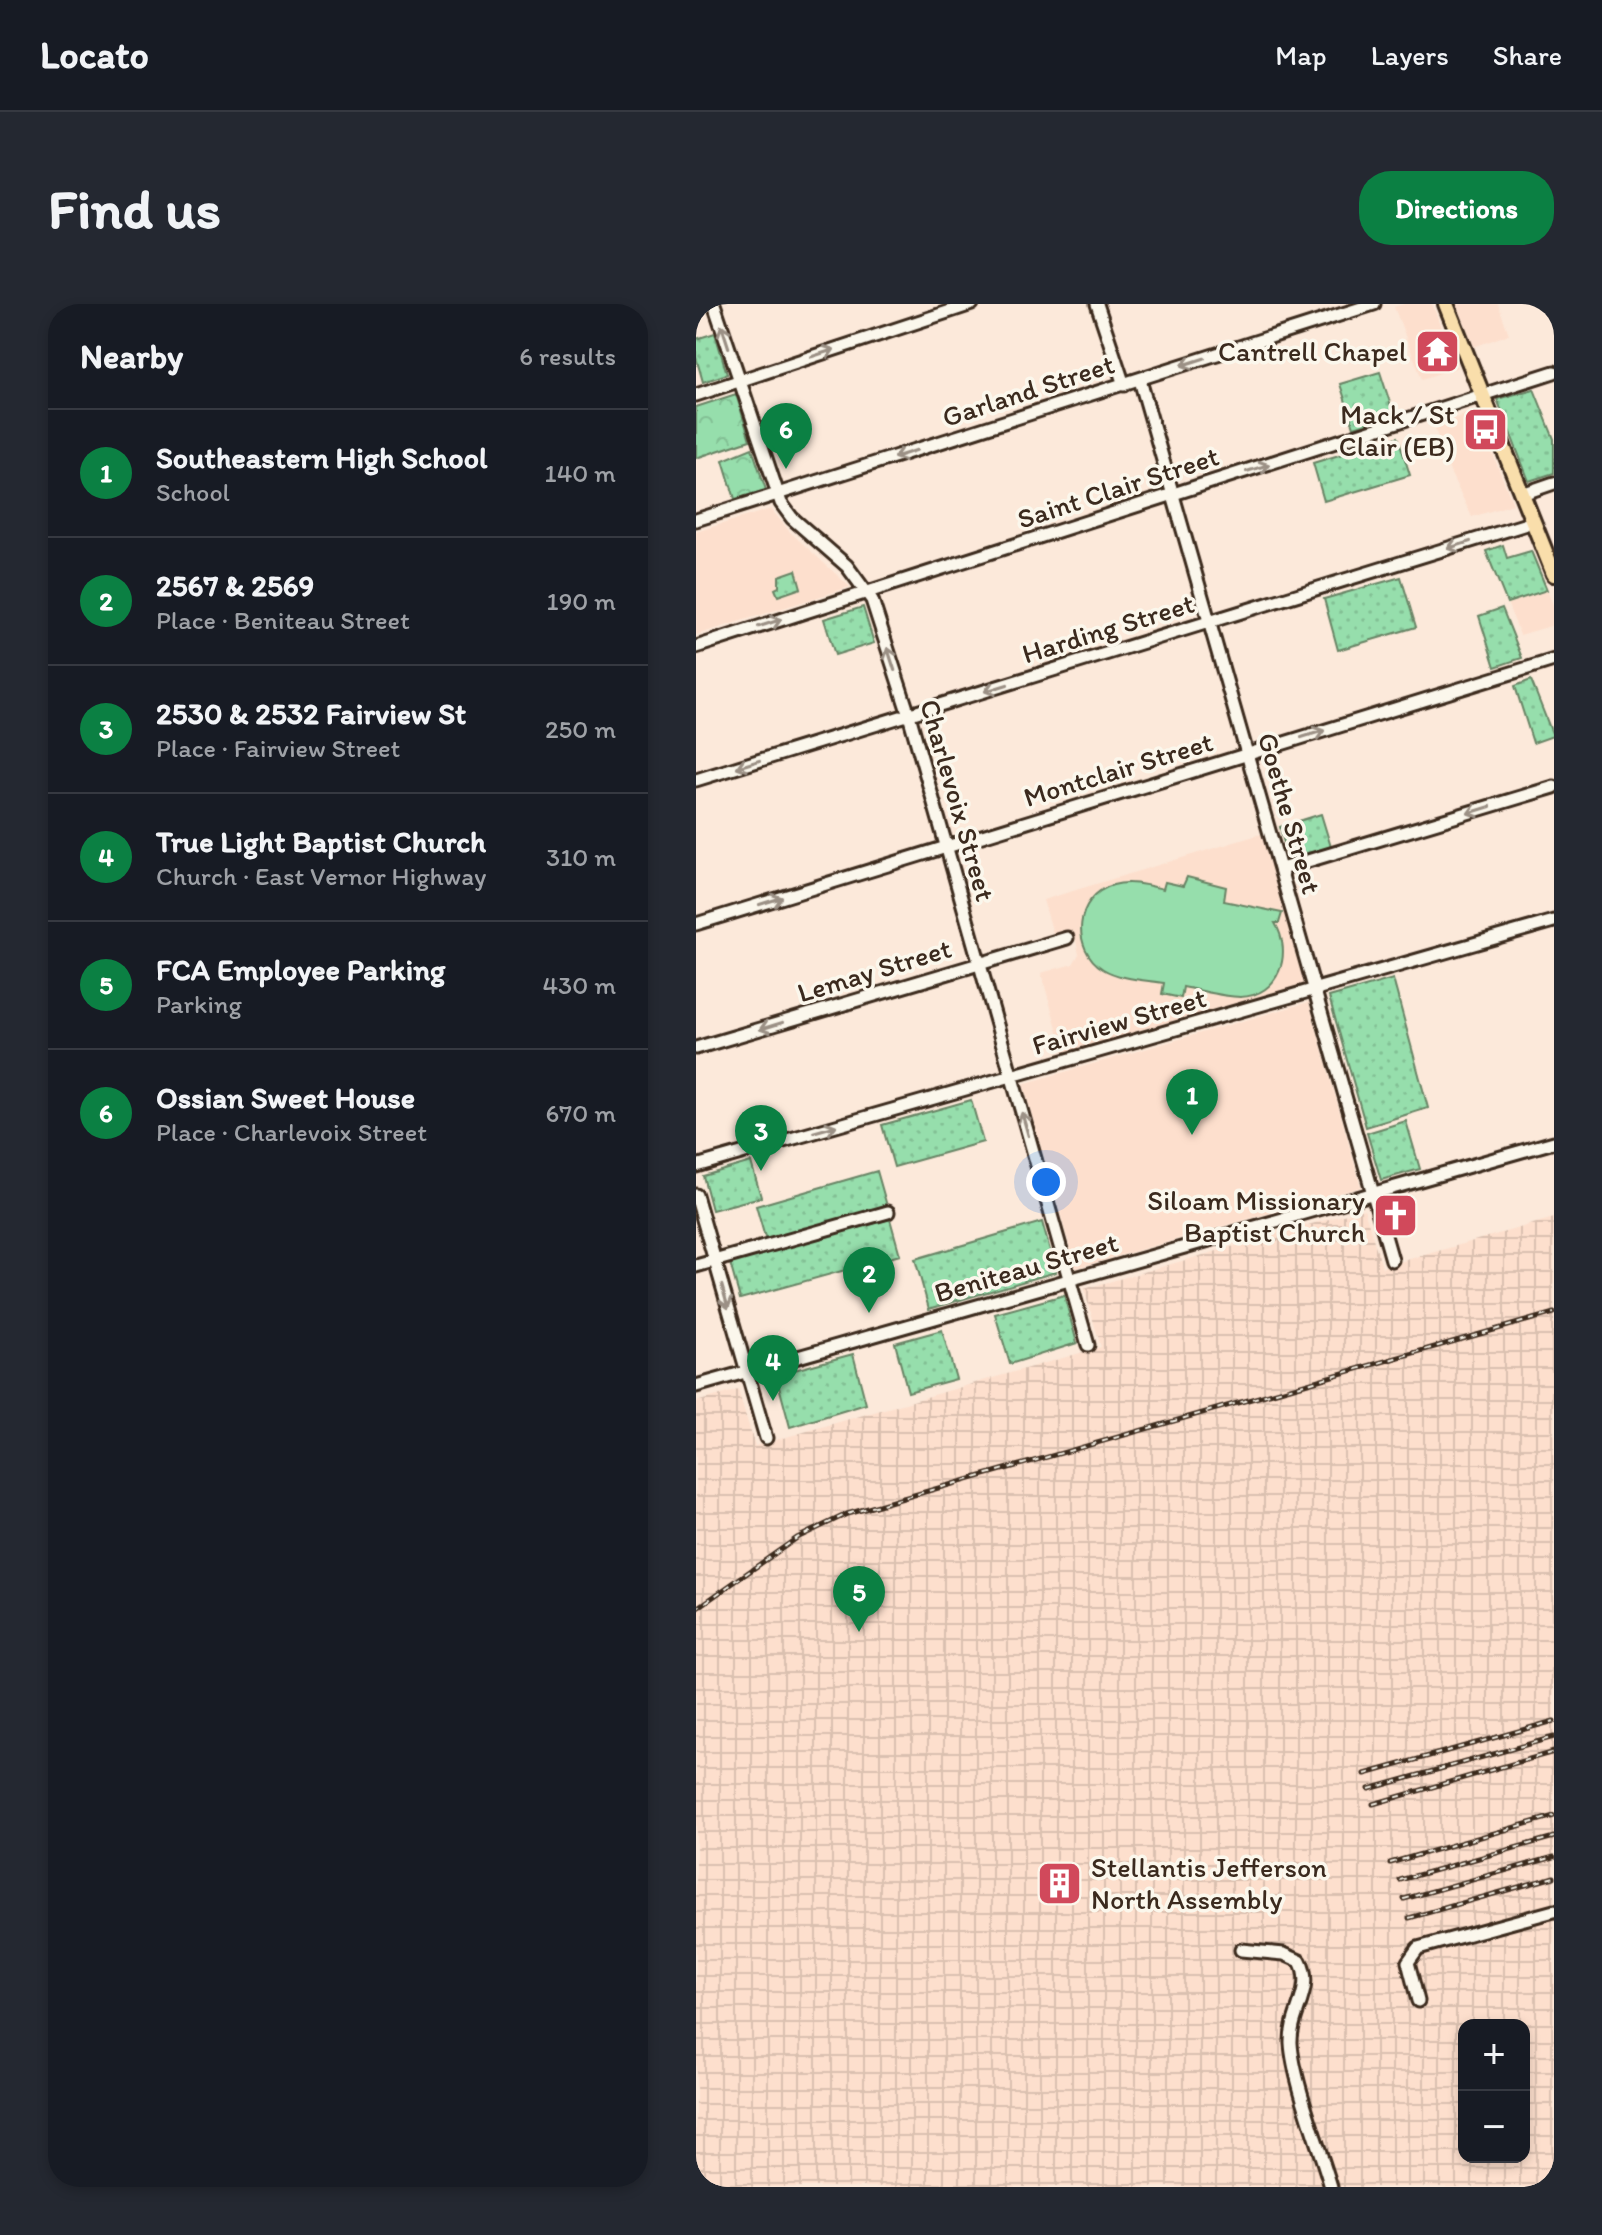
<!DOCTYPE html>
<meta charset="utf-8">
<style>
:root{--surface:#171b24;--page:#242831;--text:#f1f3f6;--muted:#9ea1a6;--line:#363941;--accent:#0b8043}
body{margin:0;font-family:Itim,sans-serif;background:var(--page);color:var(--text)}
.controls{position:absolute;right:24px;bottom:24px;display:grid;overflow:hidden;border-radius:16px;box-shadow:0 4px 12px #0003}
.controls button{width:72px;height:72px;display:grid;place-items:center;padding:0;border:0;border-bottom:2px solid var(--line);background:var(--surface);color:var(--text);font:40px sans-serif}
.you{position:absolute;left:350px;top:878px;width:28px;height:28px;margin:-20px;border:6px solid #fff;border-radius:50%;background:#1a73e8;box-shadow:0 0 0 12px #1a73e833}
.badge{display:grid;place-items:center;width:52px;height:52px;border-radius:50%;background:var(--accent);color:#fff;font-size:26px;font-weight:700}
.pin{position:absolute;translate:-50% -66px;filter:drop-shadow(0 2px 4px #0008)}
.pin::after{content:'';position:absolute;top:42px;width:28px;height:24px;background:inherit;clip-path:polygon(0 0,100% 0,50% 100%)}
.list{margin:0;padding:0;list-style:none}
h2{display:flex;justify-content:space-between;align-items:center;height:104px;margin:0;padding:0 32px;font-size:34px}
h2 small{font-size:26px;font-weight:400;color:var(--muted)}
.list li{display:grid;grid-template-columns:52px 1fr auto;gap:24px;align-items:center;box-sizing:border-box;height:128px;padding:0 32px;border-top:2px solid var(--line)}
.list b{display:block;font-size:30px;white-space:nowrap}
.list p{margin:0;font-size:26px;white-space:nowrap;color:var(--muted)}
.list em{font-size:26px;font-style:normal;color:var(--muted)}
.map{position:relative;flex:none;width:858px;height:1883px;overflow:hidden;border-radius:32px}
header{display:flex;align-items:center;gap:48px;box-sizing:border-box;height:112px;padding:0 40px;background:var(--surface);border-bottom:2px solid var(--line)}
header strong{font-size:38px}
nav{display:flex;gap:44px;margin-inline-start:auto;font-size:28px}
.intro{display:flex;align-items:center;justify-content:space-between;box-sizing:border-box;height:192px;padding:0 48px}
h1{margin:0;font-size:56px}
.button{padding:20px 36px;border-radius:32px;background:var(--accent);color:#fff;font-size:28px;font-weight:700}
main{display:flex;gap:48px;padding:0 48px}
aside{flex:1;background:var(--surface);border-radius:32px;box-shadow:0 4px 12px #0003}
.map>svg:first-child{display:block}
.built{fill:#fddfcd}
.industrial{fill:url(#industrial-grid);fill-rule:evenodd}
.green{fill:url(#green-dots);stroke:#688465;stroke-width:2}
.forest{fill:url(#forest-crowns);stroke:#688465;stroke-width:2}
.pitch{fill:#96deac;stroke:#688465;stroke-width:2}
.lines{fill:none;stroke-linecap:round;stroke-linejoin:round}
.minor-casing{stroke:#3b2a1e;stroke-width:17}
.major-casing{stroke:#3b2a1e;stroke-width:20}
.minor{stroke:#fbf7ec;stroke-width:11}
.major{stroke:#f9deab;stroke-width:14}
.rail-casing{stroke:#3b2a1e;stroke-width:5}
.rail{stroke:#fbf7ec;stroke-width:2;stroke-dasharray:6;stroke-linecap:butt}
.oneway{stroke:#9b9085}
.labels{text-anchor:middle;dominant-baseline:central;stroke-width:7;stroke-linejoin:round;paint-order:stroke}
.poi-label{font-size:28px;fill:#3b2a1e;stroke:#fbf7ec;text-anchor:end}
.street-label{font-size:28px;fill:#3b2a1e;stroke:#fbf7ec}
</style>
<header>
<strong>Locato</strong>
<nav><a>Map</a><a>Layers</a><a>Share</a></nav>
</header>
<div class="intro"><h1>Find us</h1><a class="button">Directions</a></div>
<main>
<aside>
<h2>Nearby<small>6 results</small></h2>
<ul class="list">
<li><span class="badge">1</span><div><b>Southeastern High School</b><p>School</p></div><em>140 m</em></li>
<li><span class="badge">2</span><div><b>2567 &amp; 2569</b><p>Place · Beniteau Street</p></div><em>190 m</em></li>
<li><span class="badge">3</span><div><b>2530 &amp; 2532 Fairview St</b><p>Place · Fairview Street</p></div><em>250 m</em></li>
<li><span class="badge">4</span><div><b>True Light Baptist Church</b><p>Church · East Vernor Highway</p></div><em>310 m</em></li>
<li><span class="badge">5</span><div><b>FCA Employee Parking</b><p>Parking</p></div><em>430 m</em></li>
<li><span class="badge">6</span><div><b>Ossian Sweet House</b><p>Place · Charlevoix Street</p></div><em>670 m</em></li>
</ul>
</aside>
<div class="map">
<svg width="858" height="1883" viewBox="0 0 858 1883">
<defs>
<pattern id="industrial-grid" width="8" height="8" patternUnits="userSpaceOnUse" patternTransform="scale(2)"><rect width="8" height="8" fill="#fddfcd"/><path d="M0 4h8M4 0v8" fill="none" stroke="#dac0b0"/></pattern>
<pattern id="green-dots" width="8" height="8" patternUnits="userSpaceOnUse" patternTransform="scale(2)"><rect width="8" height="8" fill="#96deac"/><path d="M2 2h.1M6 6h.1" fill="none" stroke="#82bf94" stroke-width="1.8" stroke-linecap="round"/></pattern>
<pattern id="forest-crowns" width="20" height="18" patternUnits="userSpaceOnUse" patternTransform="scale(2)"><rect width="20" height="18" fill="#96deac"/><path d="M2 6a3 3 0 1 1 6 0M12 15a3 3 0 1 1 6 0" fill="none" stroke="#82bf94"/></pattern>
</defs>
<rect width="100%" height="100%" fill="#fce9da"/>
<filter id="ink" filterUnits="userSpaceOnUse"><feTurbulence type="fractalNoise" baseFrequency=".0125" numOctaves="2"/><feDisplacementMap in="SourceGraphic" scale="16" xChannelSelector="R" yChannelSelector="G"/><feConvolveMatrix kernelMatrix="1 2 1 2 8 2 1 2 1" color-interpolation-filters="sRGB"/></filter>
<g filter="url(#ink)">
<!-- built -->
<g class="built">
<path d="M708 0H736L762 63 726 75 698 3Z"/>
<path d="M761 0H802L813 30 778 43Z"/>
<path d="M779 107 817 200 776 213 754 168 738 122Z"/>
<path d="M75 205 94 228 154 283 0 331V228Z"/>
<path d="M851 286 858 303V321L824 331 811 299Z"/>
<path d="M565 530 608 680 368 748 345 669 377 660 383 650 379 633 368 626 357 629 347 596Z"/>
<path d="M613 698 665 883 380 964 327 780Z"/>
</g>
<!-- industrial -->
<path class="industrial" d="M668 905 686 963 858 914V1883H0V1098L42 1086 59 1142 405 1043 388 985ZM768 1721H828V1853H768Z"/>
<!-- green -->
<g class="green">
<path d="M19 29 31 70 7 78 0 53V35Z"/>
<path d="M684 68 698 111 658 123 644 80Z"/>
<path d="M838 85 858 135V169L833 177 801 95Z"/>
<path d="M702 133 714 171 628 197 617 159Z"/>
<path d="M807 241 811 254 835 247 851 286 811 299 790 247Z"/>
<path d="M100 266 105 284 82 292 79 285 83 283V272Z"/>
<path d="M705 273 720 323 642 346 628 295Z"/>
<path d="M167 303 178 339 139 351 128 315Z"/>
<path d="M806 304 826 354 799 363 783 312Z"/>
<path d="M835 376 857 432 837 439 819 382Z"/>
<path d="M625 510 635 543 592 555 584 523Z"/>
<path d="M697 675 732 804 670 823 633 693Z"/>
<path d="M275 796 287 838 198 863 186 821Z"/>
<path d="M710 817 724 865 685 876 671 829Z"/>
<path d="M55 858 65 893 16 906 7 872Z"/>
<path d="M181 867 191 902 70 937 60 902Z"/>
<path d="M194 915 204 951 44 995 34 959Z"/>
<path d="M346 918 360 968 233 1005 219 955Z"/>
<path d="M368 991 381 1039 314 1060 299 1010Z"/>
<path d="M246 1026 260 1075 212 1088 199 1039Z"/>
<path d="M157 1050 170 1100 94 1123 80 1071Z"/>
</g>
<!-- forest -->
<g class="forest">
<path d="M40 90 54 136 0 154V103Z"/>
<path d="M56 144 70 186 39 195 27 156Z"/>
</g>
<!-- pitch -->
<path class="pitch" d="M491 573 530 583 528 597 586 609 583 619H579C597 649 584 692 544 693 526 693 505 686 487 683L485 694 466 690 468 679C449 676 423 675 407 665 374 644 379 592 417 581 434 576 451 581 467 585L469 578 487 582Z"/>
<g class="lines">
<defs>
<g id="minor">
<path d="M18 0 85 199 96 214 151 262 176 296 213 411 392 1041"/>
<path d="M401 0 428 81"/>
<path d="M444 76 696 956"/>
<path d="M0 91 276 0"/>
<path d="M826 190 858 179"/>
<path d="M0 216 678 0"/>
<path d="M0 343 858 68"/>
<path d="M0 476 837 218"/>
<path d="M585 565 858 483"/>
<path d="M0 620 858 356"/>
<path d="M0 744 371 634"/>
<path d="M0 862 858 617"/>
<path d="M0 891 70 1134"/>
<path d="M0 962 192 908"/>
<path d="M0 1082 858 838"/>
<path d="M545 1646 588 1650 604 1657C619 1686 594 1708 595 1739 597 1776 624 1845 635 1883"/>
<path d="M722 1697 712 1658 722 1644 858 1607"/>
</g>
<path id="major" d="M750 0 858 270"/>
</defs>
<!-- minor casing -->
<use href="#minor" class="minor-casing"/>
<!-- major casing -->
<use href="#major" class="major-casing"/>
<!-- minor -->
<use href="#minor" class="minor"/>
<!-- major -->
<use href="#major" class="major"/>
<defs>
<g id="rail">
<path d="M0 1305 101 1234 151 1210 858 1009"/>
<path d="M669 1470 858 1417"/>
<path d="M673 1485 858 1433"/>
<path d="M677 1500 858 1448"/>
<path d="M694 1559 858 1512"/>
<path d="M704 1576 858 1533"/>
<path d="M708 1595 858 1553"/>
<path d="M713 1614 858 1573"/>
</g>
</defs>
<!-- rail casing -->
<use href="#rail" class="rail-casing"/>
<!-- rail -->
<use href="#rail" class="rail"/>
</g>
<!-- one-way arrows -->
<defs><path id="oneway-shaft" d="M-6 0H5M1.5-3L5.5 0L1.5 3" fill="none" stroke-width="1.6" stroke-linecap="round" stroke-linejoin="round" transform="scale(2)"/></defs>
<g class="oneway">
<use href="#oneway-shaft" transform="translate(29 32) rotate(-108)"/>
<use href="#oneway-shaft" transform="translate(127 49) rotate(-18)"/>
<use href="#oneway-shaft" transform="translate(497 58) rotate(162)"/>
<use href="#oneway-shaft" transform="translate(209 150) rotate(162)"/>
<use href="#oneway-shaft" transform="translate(562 164) rotate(-17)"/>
<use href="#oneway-shaft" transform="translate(763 241) rotate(163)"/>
<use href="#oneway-shaft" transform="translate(74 319) rotate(-18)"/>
<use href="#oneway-shaft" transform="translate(195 355) rotate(-108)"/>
<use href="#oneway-shaft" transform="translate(300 384) rotate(163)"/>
<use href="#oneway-shaft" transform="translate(617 430) rotate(-17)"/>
<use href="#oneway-shaft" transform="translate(52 460) rotate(163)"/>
<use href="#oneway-shaft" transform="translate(783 506) rotate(163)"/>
<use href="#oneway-shaft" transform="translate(75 597) rotate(-17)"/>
<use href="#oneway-shaft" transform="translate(75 722) rotate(163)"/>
<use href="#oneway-shaft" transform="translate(329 820) rotate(-106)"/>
<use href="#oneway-shaft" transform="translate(129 825) rotate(-16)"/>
<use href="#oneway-shaft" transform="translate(29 993) rotate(74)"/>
</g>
</g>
<!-- icons -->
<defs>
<symbol id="temple-square" viewBox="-11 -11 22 22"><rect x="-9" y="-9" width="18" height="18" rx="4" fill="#d1495b" stroke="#fbf7ec"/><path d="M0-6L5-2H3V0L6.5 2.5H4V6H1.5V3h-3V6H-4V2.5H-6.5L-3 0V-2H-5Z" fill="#fff"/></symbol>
<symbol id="bus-square" viewBox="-11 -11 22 22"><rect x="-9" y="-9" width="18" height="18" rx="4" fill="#d1495b" stroke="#fbf7ec"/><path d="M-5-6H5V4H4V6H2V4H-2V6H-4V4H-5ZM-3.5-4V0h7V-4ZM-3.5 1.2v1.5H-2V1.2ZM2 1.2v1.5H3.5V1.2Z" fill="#fff"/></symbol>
<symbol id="church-square" viewBox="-11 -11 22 22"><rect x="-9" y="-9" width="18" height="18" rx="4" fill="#d1495b" stroke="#fbf7ec"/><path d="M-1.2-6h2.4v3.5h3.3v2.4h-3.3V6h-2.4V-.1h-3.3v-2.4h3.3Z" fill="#fff"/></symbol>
<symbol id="building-square" viewBox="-11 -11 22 22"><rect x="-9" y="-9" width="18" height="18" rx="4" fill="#d1495b" stroke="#fbf7ec"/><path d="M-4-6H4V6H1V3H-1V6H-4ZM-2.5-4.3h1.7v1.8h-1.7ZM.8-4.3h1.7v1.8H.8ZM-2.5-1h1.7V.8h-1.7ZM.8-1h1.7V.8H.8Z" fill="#fff"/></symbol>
</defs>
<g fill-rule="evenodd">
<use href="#temple-square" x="716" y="22" width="51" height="51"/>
<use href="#bus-square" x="764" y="100" width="51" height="51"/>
<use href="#church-square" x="674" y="886" width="51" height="51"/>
<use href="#building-square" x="338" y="1554" width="51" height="51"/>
</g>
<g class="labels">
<!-- poi labels -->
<g class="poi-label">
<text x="711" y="47">Cantrell Chapel</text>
<text x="759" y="110">Mack / St<tspan x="759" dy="32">Clair (EB)</tspan></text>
<text x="669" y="896">Siloam Missionary<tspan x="669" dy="32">Baptist Church</tspan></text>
<text x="395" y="1563" text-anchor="start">Stellantis Jefferson<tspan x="395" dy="32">North Assembly</tspan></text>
</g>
<!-- street labels -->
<g class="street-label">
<text transform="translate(332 86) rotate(-18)">Garland Street</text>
<text transform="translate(422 183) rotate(-18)">Saint Clair Street</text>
<text transform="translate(412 324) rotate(-17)">Harding Street</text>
<text transform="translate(422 465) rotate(-17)">Montclair Street</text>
<text transform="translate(262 496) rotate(74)">Charlevoix Street</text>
<text transform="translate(594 509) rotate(74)">Goethe Street</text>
<text transform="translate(178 666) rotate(-17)">Lemay Street</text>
<text transform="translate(423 717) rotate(-16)">Fairview Street</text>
<text transform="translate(330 963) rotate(-16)">Beniteau Street</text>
</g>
</g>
</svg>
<div class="controls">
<button>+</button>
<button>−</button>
</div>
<div class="you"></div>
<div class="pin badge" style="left:496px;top:831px">1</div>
<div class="pin badge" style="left:173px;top:1009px">2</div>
<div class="pin badge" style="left:65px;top:867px">3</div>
<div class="pin badge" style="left:77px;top:1097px">4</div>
<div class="pin badge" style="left:163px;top:1328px">5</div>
<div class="pin badge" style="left:90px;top:165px">6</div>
</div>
</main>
